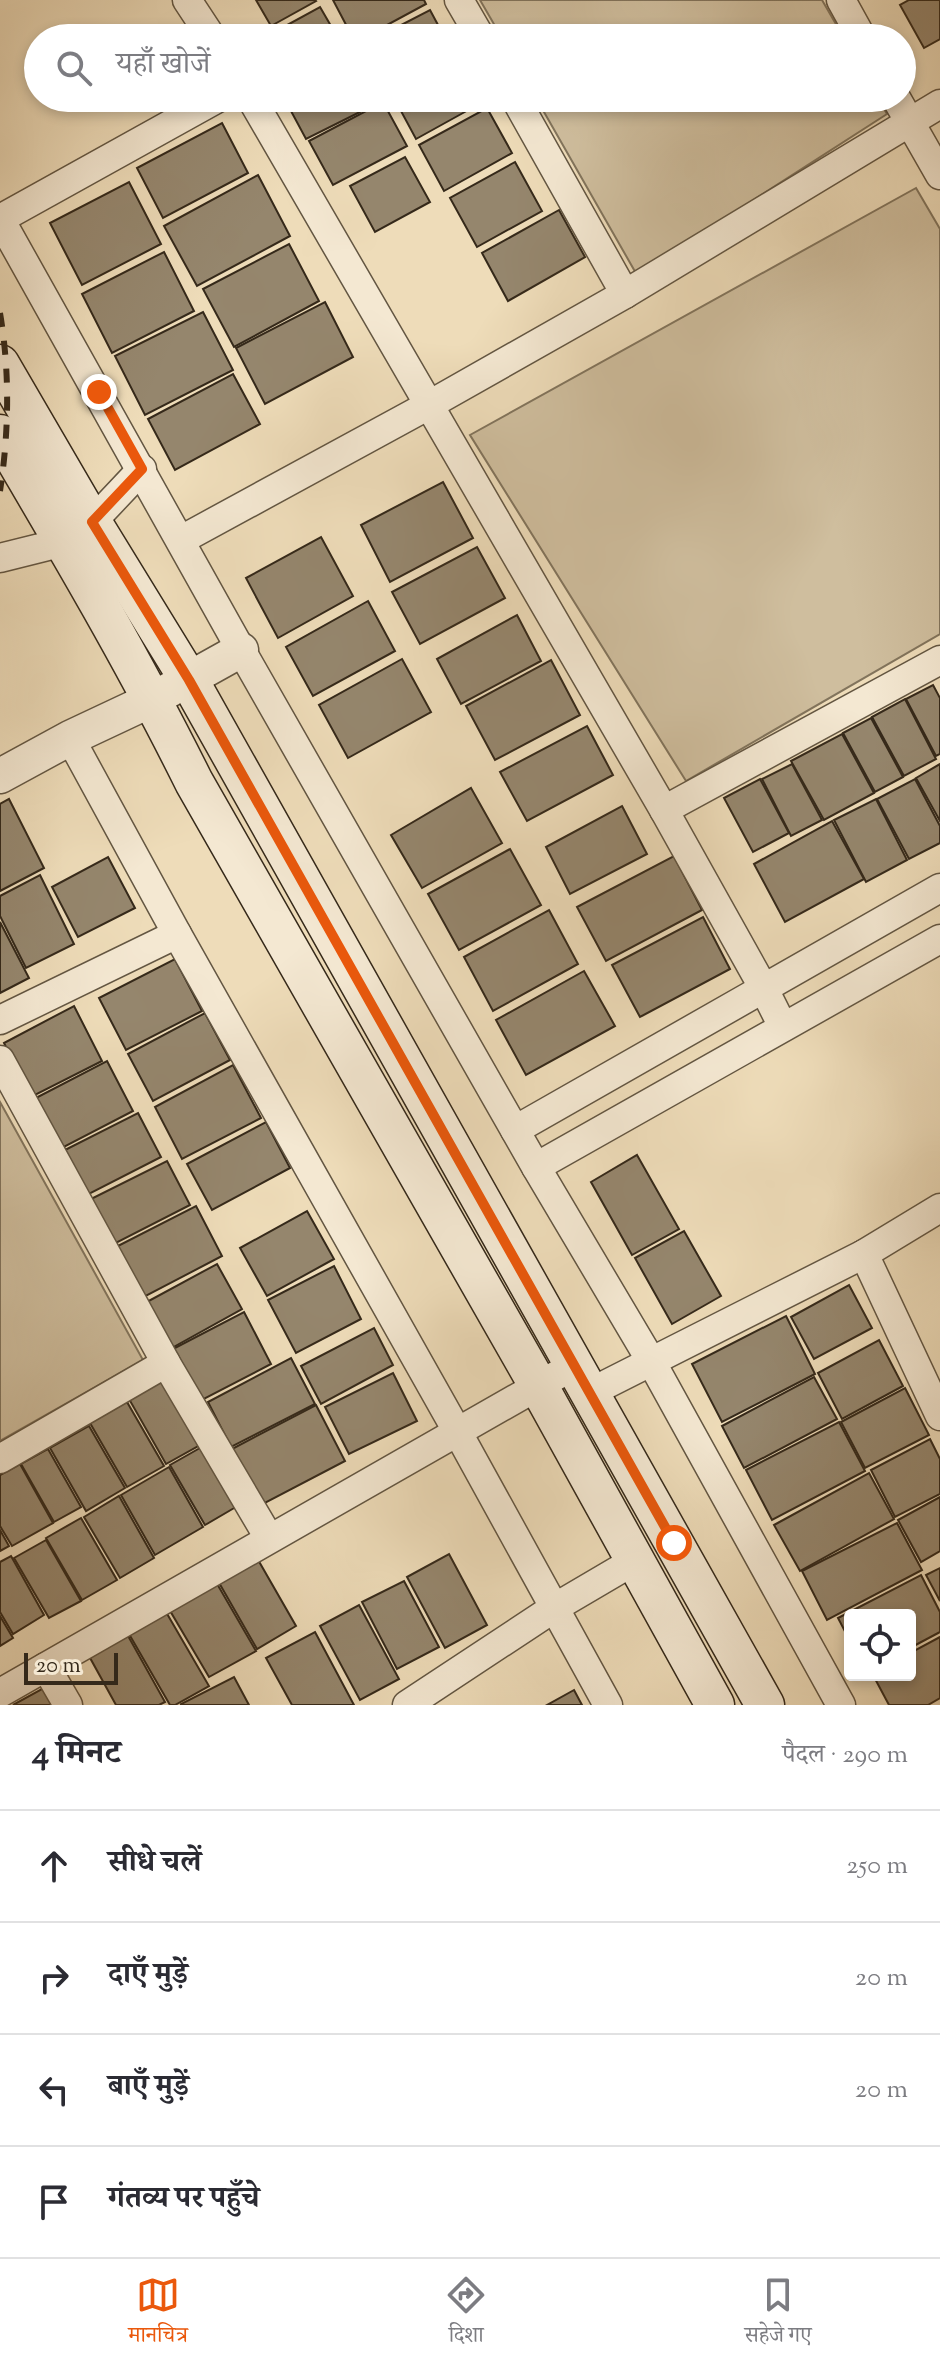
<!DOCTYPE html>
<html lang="hi">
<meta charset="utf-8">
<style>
:root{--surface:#fff;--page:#f7f7f7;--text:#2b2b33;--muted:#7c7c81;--line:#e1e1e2;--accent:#ea580c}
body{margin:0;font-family:"Sorts Mill Goudy","Noto Serif Devanagari",serif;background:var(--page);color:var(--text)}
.controls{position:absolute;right:24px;bottom:24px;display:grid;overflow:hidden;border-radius:8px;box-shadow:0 4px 12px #0003}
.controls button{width:72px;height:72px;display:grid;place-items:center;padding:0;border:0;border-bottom:2px solid var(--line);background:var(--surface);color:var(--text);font:40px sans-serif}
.scale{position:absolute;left:24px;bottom:20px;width:94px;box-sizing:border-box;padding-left:8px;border:4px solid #35291a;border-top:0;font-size:22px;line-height:28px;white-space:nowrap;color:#35291a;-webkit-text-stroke:6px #f4e8d2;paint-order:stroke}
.stop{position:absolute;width:24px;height:24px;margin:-18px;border:6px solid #ea580c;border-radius:50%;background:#fff}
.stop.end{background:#ea580c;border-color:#fff;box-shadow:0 2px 8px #0008}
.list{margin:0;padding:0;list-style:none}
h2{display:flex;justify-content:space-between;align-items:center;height:104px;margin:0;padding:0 32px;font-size:34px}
h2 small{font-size:26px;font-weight:400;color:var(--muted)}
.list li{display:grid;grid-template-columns:52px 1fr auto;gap:24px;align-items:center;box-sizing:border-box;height:112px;padding:0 32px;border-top:2px solid var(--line)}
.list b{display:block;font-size:30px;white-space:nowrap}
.list em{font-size:26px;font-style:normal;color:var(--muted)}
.icon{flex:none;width:44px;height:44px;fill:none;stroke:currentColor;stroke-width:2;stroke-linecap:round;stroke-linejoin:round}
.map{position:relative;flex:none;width:940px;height:1705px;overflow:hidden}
.search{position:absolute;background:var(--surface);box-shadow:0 4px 12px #0003;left:24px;right:24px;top:24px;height:88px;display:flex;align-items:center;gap:20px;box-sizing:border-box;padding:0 28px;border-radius:44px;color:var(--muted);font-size:30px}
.sheet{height:552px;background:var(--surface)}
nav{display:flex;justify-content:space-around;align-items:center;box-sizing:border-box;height:112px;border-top:2px solid var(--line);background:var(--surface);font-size:22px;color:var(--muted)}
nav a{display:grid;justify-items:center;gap:4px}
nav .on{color:var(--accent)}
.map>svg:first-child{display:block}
.green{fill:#cfbe9e;stroke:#82745c;stroke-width:2}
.building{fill:#95866d;stroke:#35291a;stroke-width:2}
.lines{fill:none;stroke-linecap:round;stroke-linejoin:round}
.minor-casing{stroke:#635642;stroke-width:31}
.tertiary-casing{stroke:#635642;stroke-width:37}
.secondary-casing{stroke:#35291a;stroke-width:41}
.minor{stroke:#f4e8d2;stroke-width:28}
.tertiary{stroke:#f4e8d2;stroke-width:34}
.secondary{stroke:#f4e8d2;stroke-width:38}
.rail{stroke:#35291a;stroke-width:6;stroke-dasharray:14 14;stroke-linecap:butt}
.route{stroke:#ea580c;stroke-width:10}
</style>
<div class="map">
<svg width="940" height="1705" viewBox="0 0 940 1705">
<rect width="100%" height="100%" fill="#eedcb9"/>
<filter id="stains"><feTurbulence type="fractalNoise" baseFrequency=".0025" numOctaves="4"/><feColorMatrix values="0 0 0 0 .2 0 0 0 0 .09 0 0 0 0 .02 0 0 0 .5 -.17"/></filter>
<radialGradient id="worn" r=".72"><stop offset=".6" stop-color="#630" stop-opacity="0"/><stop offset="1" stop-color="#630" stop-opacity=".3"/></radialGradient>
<!-- green -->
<g class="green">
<path d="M480 0H822L844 38H502Z"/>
<path d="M536 98H878L887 114 637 275Z"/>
<path d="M916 188 940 229V634L686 781 470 435Z"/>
<path d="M0 1102 143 1360 0 1441Z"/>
</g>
<!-- building -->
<g class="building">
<path d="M256 0H315L316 1 271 26Z"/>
<path d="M333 0H424L426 4 363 38H353Z"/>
<path d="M909 0H940V39L924 48 900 5Z"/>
<path d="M320 7 338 38H268L267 36Z"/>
<path d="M430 10 445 38H376Z"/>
<path d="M284 98H353L360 112 306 139Z"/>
<path d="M394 98H478L481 103 416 139Z"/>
<path d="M383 102 407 146 333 185 309 141Z"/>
<path d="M487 108 512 153 444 191 419 145Z"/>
<path d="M222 123 248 173 163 218 137 168Z"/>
<path d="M405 157 430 202 375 232 350 186Z"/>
<path d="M515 162 542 211 477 247 450 198Z"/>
<path d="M258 175 290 236 197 286 164 226Z"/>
<path d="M129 182 161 244 82 285 50 223Z"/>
<path d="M559 210 585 257 508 301 482 253Z"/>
<path d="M289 244 319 301 234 347 203 289Z"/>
<path d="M164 252 194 311 112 353 82 294Z"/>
<path d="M325 302 353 357 265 404 236 348Z"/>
<path d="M203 312 233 370 145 415 115 356Z"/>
<path d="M233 374 260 424 175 470 148 419Z"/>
<path d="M443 482 473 538 390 582 361 525Z"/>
<path d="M321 537 353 596 278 638 246 578Z"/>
<path d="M477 547 505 598 420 644 392 592Z"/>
<path d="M368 601 395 651 313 696 286 647Z"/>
<path d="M517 615 541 661 461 704 437 659Z"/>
<path d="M402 659 431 712 348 758 319 705Z"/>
<path d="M551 660 580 715 495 760 466 706Z"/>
<path d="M933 685 940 698V754L936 756 906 699Z"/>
<path d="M905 699 936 759 904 776 872 717Z"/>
<path d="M871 718 903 777 875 792 843 733Z"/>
<path d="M587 726 613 775 527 821 500 772Z"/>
<path d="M842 734 874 793 824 820 791 761Z"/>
<path d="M792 764 822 820 791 836 762 779Z"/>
<path d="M940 764V821L916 778Z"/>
<path d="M760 779 789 833 753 852 724 798Z"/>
<path d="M915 779 940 826V843L909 859 877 799Z"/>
<path d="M471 788 502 843 422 888 391 835Z"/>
<path d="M9 799 44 868 0 891V804Z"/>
<path d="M876 799 907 860 866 882 834 820Z"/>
<path d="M622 806 647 854 570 894 546 847Z"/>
<path d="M832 821 864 879 785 922 754 864Z"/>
<path d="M510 849 541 905 459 950 428 894Z"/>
<path d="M674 856 702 910 606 961 577 907Z"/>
<path d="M108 857 135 908 78 937 52 887Z"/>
<path d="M40 875 74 944 26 968 0 916V896Z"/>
<path d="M549 910 578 964 493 1011 464 957Z"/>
<path d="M703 917 730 969 640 1017 612 965Z"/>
<path d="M0 922 29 978 0 993Z"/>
<path d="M175 959 202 1011 126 1050 99 998Z"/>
<path d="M584 971 615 1026 526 1075 496 1020Z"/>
<path d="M74 1006 102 1061 31 1097 4 1043Z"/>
<path d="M205 1013 230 1060 153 1101 128 1054Z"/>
<path d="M107 1061 133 1111 58 1150 32 1100Z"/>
<path d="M233 1065 261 1118 182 1159 155 1107Z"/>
<path d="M138 1113 161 1157 81 1198 59 1153Z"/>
<path d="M266 1122 290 1168 212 1210 187 1164Z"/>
<path d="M637 1155 679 1229 632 1255 591 1182Z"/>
<path d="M167 1161 190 1205 108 1247 85 1202Z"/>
<path d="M196 1206 222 1256 138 1300 112 1249Z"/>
<path d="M307 1211 334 1259 267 1296 240 1248Z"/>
<path d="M684 1231 721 1296 672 1324 635 1258Z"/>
<path d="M217 1264 242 1309 170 1349 145 1303Z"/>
<path d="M334 1266 361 1319 296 1353 268 1300Z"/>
<path d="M849 1285 872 1328 814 1359 791 1317Z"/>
<path d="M244 1312 271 1364 198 1402 171 1350Z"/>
<path d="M786 1316 815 1374 722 1422 692 1364Z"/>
<path d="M374 1328 393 1365 321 1404 301 1366Z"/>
<path d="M879 1340 903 1386 842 1419 818 1373Z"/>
<path d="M291 1358 315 1404 231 1447 208 1402Z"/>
<path d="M393 1373 417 1421 349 1454 325 1407Z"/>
<path d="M814 1377 837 1419 744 1468 722 1426Z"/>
<path d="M163 1380 200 1445 166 1464 129 1399Z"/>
<path d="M905 1388 929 1435 865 1468 841 1422Z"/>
<path d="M127 1402 164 1466 127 1487 90 1423Z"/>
<path d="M316 1405 345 1461 261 1505 232 1449Z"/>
<path d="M839 1422 865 1471 772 1520 746 1470Z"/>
<path d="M89 1426 125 1488 86 1511 50 1448Z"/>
<path d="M930 1439 940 1459V1494L895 1517 871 1470Z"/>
<path d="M207 1444 241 1504 205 1525 170 1465Z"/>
<path d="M48 1449 81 1507 54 1522 21 1464Z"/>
<path d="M20 1464 53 1523 12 1546 0 1526V1475Z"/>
<path d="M169 1467 203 1527 155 1555 121 1495Z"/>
<path d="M869 1473 894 1519 800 1571 774 1525Z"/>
<path d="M119 1496 154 1558 120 1578 84 1517Z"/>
<path d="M940 1497V1551L921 1562 898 1520Z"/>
<path d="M81 1518 117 1580 82 1600 46 1538Z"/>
<path d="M897 1523 922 1570 827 1620 802 1571Z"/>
<path d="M0 1530 9 1546 0 1551Z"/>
<path d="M46 1540 81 1601 49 1618 14 1558Z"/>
<path d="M449 1554 487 1625 445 1648 407 1577Z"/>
<path d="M11 1556 44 1615 13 1634 0 1612V1562Z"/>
<path d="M257 1558 296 1626 257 1649 218 1581Z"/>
<path d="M940 1568V1601L926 1575Z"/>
<path d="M921 1575 940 1612V1632L910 1648V1615H850V1641L838 1618Z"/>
<path d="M404 1581 439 1647 397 1669 362 1602Z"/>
<path d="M216 1582 256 1651 209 1677 169 1609Z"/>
<path d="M359 1605 399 1679 360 1700 320 1626Z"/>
<path d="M166 1612 209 1686 175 1705H170L129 1634Z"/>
<path d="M0 1616 13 1638 0 1646Z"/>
<path d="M315 1632 354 1705H292L266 1658Z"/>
<path d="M127 1634 165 1702 159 1705H116L89 1656Z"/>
<path d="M940 1637V1698L928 1705H889L873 1675H910V1653Z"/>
<path d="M234 1677 249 1705H181V1704Z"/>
<path d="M51 1684 63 1705H13Z"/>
<path d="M574 1690 582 1705H547Z"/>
</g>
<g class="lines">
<defs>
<g id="minor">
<path d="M187 0 212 38"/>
<path d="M459 0 481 38"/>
<path d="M841 0 862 38"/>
<path d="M251 98 664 810 764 989 783 1027"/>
<path d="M515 98 625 294"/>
<path d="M896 98 940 175"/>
<path d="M0 219 241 650 536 1167 651 1361 841 1705"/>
<path d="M0 219 218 98"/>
<path d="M181 540 429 405 625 294 940 104"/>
<path d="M0 558 64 542 92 522 142 469"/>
<path d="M70 738 177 934 457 1431 608 1705"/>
<path d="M664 810 940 660"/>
<path d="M0 1020 177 934"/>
<path d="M0 1060 166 1363 269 1538"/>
<path d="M515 1130 940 888"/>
<path d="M536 1167 940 939"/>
<path d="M864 1254 940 1416"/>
<path d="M589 1393 864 1254 940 1208"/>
<path d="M0 1459 166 1363"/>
<path d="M46 1667 68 1705"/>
<path d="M0 1693 573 1366"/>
<path d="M407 1705 554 1608 634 1561"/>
</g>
<path id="tertiary" d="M0 776 70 738 153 699 241 650"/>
<g id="secondary">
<path d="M0 364 92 522 189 680 765 1705"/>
<path d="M0 434C68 549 135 663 194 782L538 1385 715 1705"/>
</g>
</defs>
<!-- minor casing -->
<use href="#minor" class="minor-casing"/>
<!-- tertiary casing -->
<use href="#tertiary" class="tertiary-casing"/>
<!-- secondary casing -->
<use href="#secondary" class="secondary-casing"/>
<!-- minor -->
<use href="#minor" class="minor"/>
<!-- tertiary -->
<use href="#tertiary" class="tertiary"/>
<!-- secondary -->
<use href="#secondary" class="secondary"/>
<!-- rail -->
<path class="rail" d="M0 313C10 372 9 432 0 491"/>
</g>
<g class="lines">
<!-- route -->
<path class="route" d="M99 392 142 469 92 522 189 680 674 1543"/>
</g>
<rect width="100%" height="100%" filter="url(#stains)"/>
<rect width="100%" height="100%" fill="url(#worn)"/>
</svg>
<div class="controls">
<button><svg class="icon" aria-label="locate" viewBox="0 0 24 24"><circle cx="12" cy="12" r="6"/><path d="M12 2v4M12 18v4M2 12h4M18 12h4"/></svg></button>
</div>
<div class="scale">20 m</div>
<div class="stop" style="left:674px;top:1543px"></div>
<div class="stop end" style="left:99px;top:392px"></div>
<div class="search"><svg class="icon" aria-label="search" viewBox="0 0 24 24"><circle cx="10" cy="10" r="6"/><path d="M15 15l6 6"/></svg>यहाँ खोजें</div>
</div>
<section class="sheet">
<h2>4 मिनट<small>पैदल · 290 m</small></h2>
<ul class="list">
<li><svg class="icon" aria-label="ahead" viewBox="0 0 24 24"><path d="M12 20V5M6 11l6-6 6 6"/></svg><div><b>सीधे चलें</b></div><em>250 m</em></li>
<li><svg class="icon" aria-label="right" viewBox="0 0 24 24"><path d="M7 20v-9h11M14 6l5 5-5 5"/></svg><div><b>दाएँ मुड़ें</b></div><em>20 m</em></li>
<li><svg class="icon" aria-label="left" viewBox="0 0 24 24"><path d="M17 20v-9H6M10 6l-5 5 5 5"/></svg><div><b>बाएँ मुड़ें</b></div><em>20 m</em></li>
<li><svg class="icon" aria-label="arrive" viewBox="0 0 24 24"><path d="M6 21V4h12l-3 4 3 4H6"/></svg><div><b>गंतव्य पर पहुँचे</b></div></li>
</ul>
</section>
<nav>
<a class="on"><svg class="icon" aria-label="map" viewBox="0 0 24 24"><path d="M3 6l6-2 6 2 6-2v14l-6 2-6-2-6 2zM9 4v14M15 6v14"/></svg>मानचित्र</a>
<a><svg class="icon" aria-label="directions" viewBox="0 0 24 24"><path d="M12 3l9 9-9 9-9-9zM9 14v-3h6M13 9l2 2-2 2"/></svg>दिशा</a>
<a><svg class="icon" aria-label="saved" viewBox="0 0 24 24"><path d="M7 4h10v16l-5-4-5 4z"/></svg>सहेजे गए</a>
</nav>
